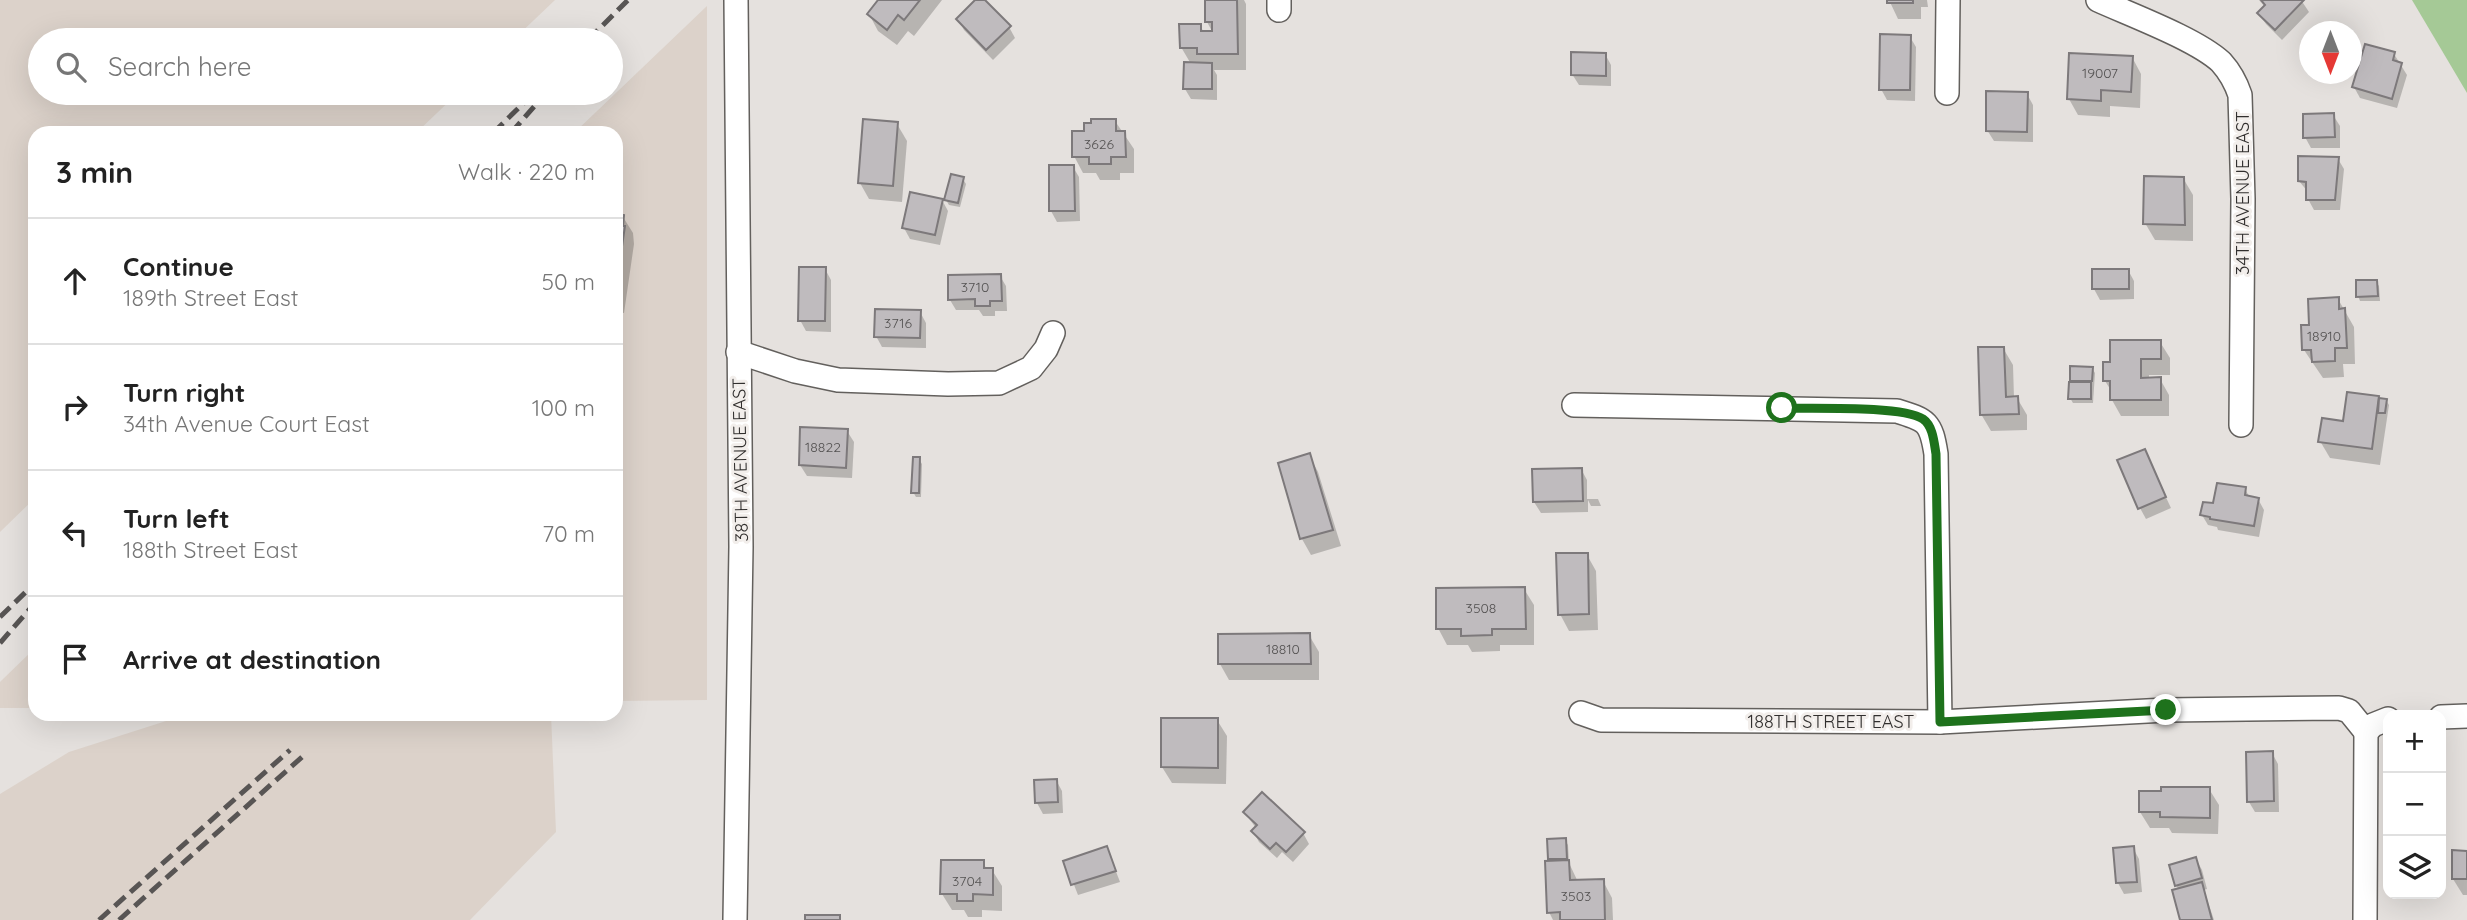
<!DOCTYPE html>
<meta charset="utf-8">
<style>
:root{--surface:#fff;--page:#f6f6f6;--text:#222;--muted:#767676;--line:#e0e0e0}
body{margin:0;font-family:Quicksand,sans-serif;background:var(--page);color:var(--text)}
.controls{position:absolute;right:21px;bottom:21px;display:grid;overflow:hidden;border-radius:14px;box-shadow:0 7px 28px #0002}
.controls button{width:63px;height:63px;display:grid;place-items:center;padding:0;border:0;border-bottom:2px solid var(--line);background:var(--surface);color:var(--text);font:35px sans-serif}
.compass{position:absolute;left:2299px;top:21px;width:63px;height:63px;border-radius:50%;background:var(--surface);box-shadow:0 7px 28px #0002;rotate:180deg}
.stop{position:absolute;width:21px;height:21px;margin:-16px;border:5px solid #1e721c;border-radius:50%;background:#fff}
.stop.end{background:#1e721c;border-color:#fff;box-shadow:0 2px 7px #0008}
.list{margin:0;padding:0;list-style:none}
h2{display:flex;justify-content:space-between;align-items:center;height:91px;margin:0;padding:0 28px;font-size:30px}
h2 small{font-size:23px;font-weight:400;color:var(--muted)}
.list li{display:grid;grid-template-columns:46px 1fr auto;gap:21px;align-items:center;box-sizing:border-box;height:126px;padding:0 28px;border-top:2px solid var(--line)}
.list b{display:block;font-size:26px;white-space:nowrap}
.list p{margin:0;font-size:23px;white-space:nowrap;color:var(--muted)}
.list em{font-size:23px;font-style:normal;color:var(--muted)}
.icon{flex:none;width:38px;height:38px;fill:none;stroke:currentColor;stroke-width:2;stroke-linecap:round;stroke-linejoin:round}
.map{position:relative;flex:none;width:2467px;height:920px;overflow:hidden}
.search{position:absolute;background:var(--surface);box-shadow:0 7px 28px #0002;left:28px;top:28px;width:595px;height:77px;display:flex;align-items:center;gap:18px;box-sizing:border-box;padding:0 24px;border-radius:38px;color:var(--muted);font-size:26px}
.panel{position:absolute;background:var(--surface);box-shadow:0 7px 28px #0002;left:28px;top:126px;width:595px;height:595px;border-radius:21px}
.map>svg:first-child{display:block}
.built{fill:#dcd2ca}
.green{fill:#a5c996}
.shadow{fill:#0003}
.building{fill:#bfbbbe;stroke:#7d797b;stroke-width:2}
.lines{fill:none;stroke-linecap:round;stroke-linejoin:round}
.minor-casing{stroke:#63605d;stroke-width:26}
.minor{stroke:#fff;stroke-width:23}
.rail{stroke:#585554;stroke-width:5;stroke-dasharray:14 7;stroke-linecap:butt}
.route{stroke:#1e721c;stroke-width:9}
.labels{text-anchor:middle;dominant-baseline:central;stroke-width:6;stroke-linejoin:round;paint-order:stroke}
.number-label{font-size:14px;fill:#545252}
.street-label{font-size:18px;fill:#312f2e;stroke:#f2eeeb}
</style>
<div class="map">
<svg width="2467" height="920" viewBox="0 0 2467 920">
<rect width="100%" height="100%" fill="#e5e1de"/>
<!-- built -->
<g class="built">
<path d="M0 0H555L513 40H40V93H458L416 133H35V498L0 532Z"/>
<path d="M707 6V700L616 701V133H574Z"/>
<path d="M35 648V708H0V682Z"/>
<path d="M188 714H551L556 832 470 920H0V794L69 752Z"/>
</g>
<!-- green -->
<path class="green" d="M2412 0H2467V93Z"/>
<!-- shadow -->
<g class="shadow">
<path d="M880 0H942L914 36 908 31 897 45 878 31 869 14Z"/>
<path d="M978 0H983L1009 27 1015 38 993 60 964 30 958 19Z"/>
<path d="M1207 0H1244L1246 4V70H1214L1217 75V100L1191 99 1185 89 1191 64 1181 47 1200 25 1204 33H1213L1207 22Z"/>
<path d="M1889 0H1927L1928 7H1921V19H1898Z"/>
<path d="M2259 0H2301L2309 12 2282 40 2266 24 2259 14 2265 7Z"/>
<path d="M1910 37 1916 47 1915 101 1887 100 1881 89Z"/>
<path d="M1605 54 1611 65V86L1579 85 1572 74Z"/>
<path d="M2394 54 2407 75 2397 108 2360 98 2354 87Z"/>
<path d="M2132 57 2141 74 2140 108 2110 106V117L2078 115 2069 99Z"/>
<path d="M2027 94 2033 105V142L1994 141 1987 130Z"/>
<path d="M2333 115 2340 126V148H2311L2305 137Z"/>
<path d="M1115 121 1134 149V173H1120V180H1100L1096 173H1083L1074 156 1086 133Z"/>
<path d="M897 124 907 141 902 202 869 199 860 183Z"/>
<path d="M2338 159 2344 169 2340 210H2314L2308 199V192L2299 181Z"/>
<path d="M1073 167 1079 177 1080 221 1057 222 1051 211Z"/>
<path d="M2183 178 2193 195V241L2155 240 2145 223Z"/>
<path d="M963 179 966 184 960 207 949 205 946 200Z"/>
<path d="M942 200 948 211 940 245 910 239 904 228Z"/>
<path d="M616 216 623 217 633 233 634 244 624 313 617 312 616 324Z"/>
<path d="M825 269 831 280V332L806 331 800 320Z"/>
<path d="M2128 270 2134 281V299L2100 300 2094 289Z"/>
<path d="M1000 276 1006 286 1007 311H995V316H983L979 310H956L950 300Z"/>
<path d="M2376 282 2379 286 2380 301H2360L2358 296Z"/>
<path d="M2338 299 2354 327 2355 364H2343L2344 377 2323 378 2304 350 2311 327Z"/>
<path d="M920 312 926 323V348L882 347 876 336Z"/>
<path d="M2160 342 2170 358V375H2149V379H2160L2169 395V416H2121L2112 400V392L2105 381Z"/>
<path d="M2003 348 2013 365 2014 398H2017L2027 415V430L1991 431 1981 414Z"/>
<path d="M2072 368H2092L2095 373 2093 403H2073L2070 398Z"/>
<path d="M2378 398 2386 400 2389 405 2380 465 2330 458 2320 441Z"/>
<path d="M847 431 854 442 852 478 807 476 800 465Z"/>
<path d="M2144 451 2171 508 2146 519 2140 508Z"/>
<path d="M1309 455 1318 472 1341 546 1311 555 1302 539 1280 464Z"/>
<path d="M919 459 922 464 921 497H916L913 492Z"/>
<path d="M1581 469 1587 480V499H1598L1601 506H1591L1588 500V512L1541 513 1534 502Z"/>
<path d="M2245 489 2250 498 2258 499 2264 510 2259 537 2218 530 2217 527 2208 525 2202 515Z"/>
<path d="M1587 555 1596 571 1598 630 1569 631 1560 614Z"/>
<path d="M1524 589 1534 605V645H1500V651L1472 652 1468 645H1447L1438 628Z"/>
<path d="M1309 635 1319 652V680H1229L1220 664Z"/>
<path d="M1217 720 1227 736 1226 784 1172 783 1162 767Z"/>
<path d="M2272 753 2278 764 2279 812H2255L2249 802Z"/>
<path d="M1056 780 1062 791 1063 813 1043 814 1037 803 1036 781Z"/>
<path d="M2209 789 2219 805 2218 834 2172 833 2169 828H2150L2140 812Z"/>
<path d="M1245 813 1303 833 1309 844 1293 862 1282 852 1277 858 1259 842 1253 831 1256 828Z"/>
<path d="M1565 840 1568 845 1569 863 1578 882 1603 881 1612 898 1613 920H1553L1549 912 1551 863 1549 859Z"/>
<path d="M1107 848 1120 882 1078 895 1065 862Z"/>
<path d="M2133 848 2139 859 2142 892 2124 894 2118 883Z"/>
<path d="M2467 852V895H2463L2453 879Z"/>
<path d="M2196 859 2202 870 2207 889 2204 890 2214 920H2182L2179 890 2176 885Z"/>
<path d="M942 862H983L987 870H992L1002 886V911L982 910V917H968L964 910H952L942 894Z"/>
</g>
<!-- building -->
<g class="building">
<path d="M878 0H920L904 20 898 15 887 30 867 14Z"/>
<path d="M975 0H985L1011 26 986 50 956 19Z"/>
<path d="M1205 0H1237L1238 54H1197V48H1180L1179 24H1201V31H1212V22H1205Z"/>
<rect x="1887" y="0" width="26" height="3"/>
<path d="M2261 0H2304L2275 30 2257 13 2265 5Z"/>
<path d="M1880 34 1911 35 1910 90H1879Z"/>
<path d="M2365 44 2395 52 2393 60 2402 63 2392 99 2352 87Z"/>
<path d="M1571 52 1606 53V76L1571 75Z"/>
<path d="M2069 53 2133 56 2131 92 2101 90V101L2067 99Z"/>
<path d="M1184 62 1212 63V89H1183Z"/>
<path d="M1986 91 2028 92 2027 132 1986 131Z"/>
<path d="M2334 113 2335 137 2303 138V114Z"/>
<path d="M863 119 898 122 893 186 858 183Z"/>
<path d="M1091 119H1116V131H1125L1126 157H1111V164H1089V157H1072V131H1084V123H1091Z"/>
<path d="M2298 156 2339 157 2335 200H2306V182L2298 181Z"/>
<path d="M1049 165H1074L1075 211H1049Z"/>
<path d="M951 174 964 177 958 203 944 200Z"/>
<path d="M2144 176 2184 177 2185 225 2143 224Z"/>
<path d="M910 192 943 199 935 235 902 228Z"/>
<path d="M616 214 624 215 623 226H625L616 287Z"/>
<path d="M799 267H826L825 321H798Z"/>
<rect x="2092" y="269" width="37" height="20"/>
<path d="M1001 274 1002 301H990V306H975V299L948 300V275Z"/>
<path d="M2356 280H2377L2378 296 2356 297Z"/>
<path d="M2339 297V309L2345 308 2347 348H2335V361L2312 362 2311 350H2302L2301 325H2309L2308 299Z"/>
<path d="M875 309 921 310 920 338 874 337Z"/>
<path d="M2110 340H2161V359H2141V378L2161 377V400H2110V381H2103V362H2110Z"/>
<path d="M1978 347H2004L2006 397 2018 396 2019 414 1980 415Z"/>
<path d="M2070 366 2093 367 2092 381H2070Z"/>
<path d="M2069 382H2091V399H2068Z"/>
<path d="M2347 392 2379 396 2372 449 2318 442 2322 418 2343 421Z"/>
<path d="M2379 398 2387 399 2385 413H2378Z"/>
<path d="M800 427 848 429 846 468 799 465Z"/>
<path d="M2145 449 2166 497 2138 509 2117 460Z"/>
<path d="M1310 453 1333 530 1300 539 1278 463Z"/>
<path d="M913 457H920L919 493H911Z"/>
<path d="M1582 468 1583 501 1533 502 1532 469Z"/>
<path d="M2217 483 2246 487 2245 495 2259 498 2254 526 2210 519V517L2200 515 2203 502 2213 503Z"/>
<path d="M1556 553H1588L1589 614 1558 615Z"/>
<path d="M1525 587 1526 629H1492V635L1461 636V629H1436V588Z"/>
<path d="M1310 633 1311 664H1218V634Z"/>
<path d="M1161 718H1218V768L1161 767Z"/>
<path d="M2273 751 2274 801 2247 802 2246 752Z"/>
<path d="M1057 779 1058 802 1035 803 1034 780Z"/>
<path d="M2161 787H2210V818L2160 817V812H2139V791H2161Z"/>
<path d="M1262 792 1305 832 1286 852 1276 843 1270 849 1251 831 1257 825 1243 812Z"/>
<path d="M1566 838 1567 859H1548L1547 839Z"/>
<path d="M1107 846 1116 871 1071 885 1063 861Z"/>
<path d="M2134 846 2137 882 2116 883 2113 848Z"/>
<path d="M2452 850 2467 851V879H2452Z"/>
<path d="M2196 857 2202 878 2175 886 2169 865Z"/>
<path d="M941 860H984V868H993V895L973 894V901H957V894H940Z"/>
<path d="M1569 860 1570 880 1604 879 1605 920H1560V912L1547 913 1545 861Z"/>
<path d="M2202 882 2212 920H2180L2172 890Z"/>
<rect x="805" y="915" width="35" height="5"/>
</g>
<g class="lines">
<defs>
<g id="minor">
<path d="M2098 0C2131 15 2196 39 2221 62 2230 72 2236 83 2240 95L2243 199 2241 425"/>
<path d="M1279 10V0"/>
<path d="M1947 93 1948 0"/>
<path d="M738 352 795 371 838 380 948 384 999 383 1031 368 1046 349 1053 333"/>
<path d="M1574 405 1897 411C1927 420 1931 422 1936 454L1940 722"/>
<path d="M1581 713 1601 720 1940 722 2166 710 2339 708 2349 711 2366 732"/>
<path d="M2441 717 2467 716"/>
<path d="M2366 732 2373 725 2388 719"/>
<path d="M735 920 741 547 736 0"/>
<path d="M2365 920 2366 732"/>
</g>
</defs>
<!-- minor casing -->
<use href="#minor" class="minor-casing"/>
<!-- minor -->
<use href="#minor" class="minor"/>
<!-- rail -->
<g class="rail">
<path d="M588 40 628 0"/>
<path d="M493 133 534 93"/>
<path d="M511 133 546 93"/>
<path d="M0 617 35 583"/>
<path d="M0 643 35 603"/>
<path d="M99 920 290 750"/>
<path d="M119 920 302 757"/>
</g>
</g>
<g class="lines">
<!-- route -->
<path class="route" d="M1782 408C1810 409 1902 405 1923 419 1933 426 1934 442 1936 454L1940 722 2166 710"/>
</g>
<g class="labels">
<!-- number labels -->
<g class="number-label">
<text x="2100" y="73">19007</text>
<text x="1099" y="144">3626</text>
<text x="975" y="287">3710</text>
<text x="898" y="323">3716</text>
<text x="2324" y="336">18910</text>
<text x="823" y="447">18822</text>
<text x="1481" y="608">3508</text>
<text x="1283" y="649">18810</text>
<text x="967" y="881">3704</text>
<text x="1576" y="896">3503</text>
</g>
<!-- street labels -->
<g class="street-label">
<text transform="translate(2242 193) rotate(-90)">34TH AVENUE EAST</text>
<text transform="translate(740 460) rotate(-91)">38TH AVENUE EAST</text>
<text x="1831" y="721">188TH STREET EAST</text>
</g>
</g>
</svg>
<div class="controls">
<button>+</button>
<button>−</button>
<button><svg class="icon" aria-label="layers" viewBox="0 0 24 24"><path d="M12 4l9 5-9 5-9-5zM3 14l9 5 9-5"/></svg></button>
</div>
<svg class="compass" viewBox="-18 -18 36 36"><path d="M0-13l5 13h-10z" fill="#e53935"/><path d="M0 13l5-13h-10z" fill="#767676"/></svg>
<div class="stop" style="left:1782px;top:408px"></div>
<div class="stop end" style="left:2166px;top:710px"></div>
<div class="search"><svg class="icon" aria-label="search" viewBox="0 0 24 24"><circle cx="10" cy="10" r="6"/><path d="M15 15l6 6"/></svg>Search here</div>
<section class="panel">
<h2>3 min<small>Walk · 220 m</small></h2>
<ul class="list">
<li><svg class="icon" aria-label="ahead" viewBox="0 0 24 24"><path d="M12 20V5M6 11l6-6 6 6"/></svg><div><b>Continue</b><p>189th Street East</p></div><em>50 m</em></li>
<li><svg class="icon" aria-label="right" viewBox="0 0 24 24"><path d="M7 20v-9h11M14 6l5 5-5 5"/></svg><div><b>Turn right</b><p>34th Avenue Court East</p></div><em>100 m</em></li>
<li><svg class="icon" aria-label="left" viewBox="0 0 24 24"><path d="M17 20v-9H6M10 6l-5 5 5 5"/></svg><div><b>Turn left</b><p>188th Street East</p></div><em>70 m</em></li>
<li><svg class="icon" aria-label="arrive" viewBox="0 0 24 24"><path d="M6 21V4h12l-3 4 3 4H6"/></svg><div><b>Arrive at destination</b></div></li>
</ul>
</section>
</div>
